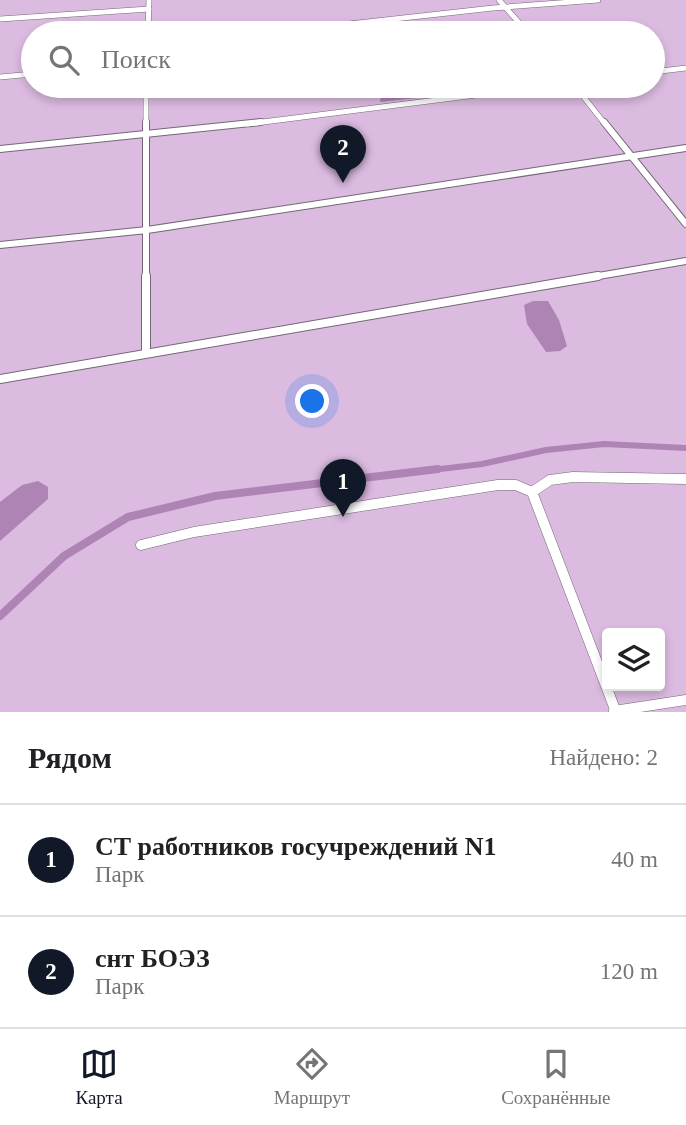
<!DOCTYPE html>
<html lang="ru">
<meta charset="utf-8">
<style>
:root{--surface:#fff;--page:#f2f2f2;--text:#202124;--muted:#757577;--line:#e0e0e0;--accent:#111827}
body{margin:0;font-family:"Times New Roman",serif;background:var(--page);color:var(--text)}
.controls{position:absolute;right:21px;bottom:21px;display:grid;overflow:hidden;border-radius:7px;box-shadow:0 4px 10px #0003}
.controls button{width:63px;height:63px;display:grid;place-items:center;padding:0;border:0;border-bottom:2px solid var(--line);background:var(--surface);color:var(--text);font:35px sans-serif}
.you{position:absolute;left:313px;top:402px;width:24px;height:24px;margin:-18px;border:5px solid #fff;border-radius:50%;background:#1a73e8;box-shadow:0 0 0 10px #1a73e833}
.badge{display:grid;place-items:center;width:46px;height:46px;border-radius:50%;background:var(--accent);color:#fff;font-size:23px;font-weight:700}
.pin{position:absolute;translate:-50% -58px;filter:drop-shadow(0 2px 4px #0008)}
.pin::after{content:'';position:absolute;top:37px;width:24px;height:21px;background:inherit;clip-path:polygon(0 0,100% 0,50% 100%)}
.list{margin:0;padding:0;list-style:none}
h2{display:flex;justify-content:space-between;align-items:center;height:91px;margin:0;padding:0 28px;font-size:30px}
h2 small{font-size:23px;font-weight:400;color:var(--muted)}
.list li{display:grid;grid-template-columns:46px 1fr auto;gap:21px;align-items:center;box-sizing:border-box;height:112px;padding:0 28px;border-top:2px solid var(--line)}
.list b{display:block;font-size:26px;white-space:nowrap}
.list p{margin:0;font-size:23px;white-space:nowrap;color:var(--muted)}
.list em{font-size:23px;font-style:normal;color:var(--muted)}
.icon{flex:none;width:38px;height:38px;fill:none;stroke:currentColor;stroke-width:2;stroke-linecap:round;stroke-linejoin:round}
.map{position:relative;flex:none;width:686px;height:712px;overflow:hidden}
.search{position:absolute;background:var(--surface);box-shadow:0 4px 10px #0003;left:21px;right:21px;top:21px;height:77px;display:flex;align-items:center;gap:18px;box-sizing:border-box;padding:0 24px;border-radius:38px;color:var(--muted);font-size:26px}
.sheet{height:315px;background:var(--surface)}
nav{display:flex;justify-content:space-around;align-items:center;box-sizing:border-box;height:98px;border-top:2px solid var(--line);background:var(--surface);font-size:19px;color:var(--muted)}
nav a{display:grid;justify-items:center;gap:4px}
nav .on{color:var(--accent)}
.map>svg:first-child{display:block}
.green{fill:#dcbbe1;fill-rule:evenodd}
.water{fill:#ae84b5}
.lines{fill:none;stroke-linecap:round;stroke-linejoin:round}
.stream-far1{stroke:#ae84b5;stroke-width:6}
.stream{stroke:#ae84b5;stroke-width:8}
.service-far3-casing{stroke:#736775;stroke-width:6}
.service-far2-casing{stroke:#736775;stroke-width:8}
.service-far1-casing{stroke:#736775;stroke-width:10}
.service-casing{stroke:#736775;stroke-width:11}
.service-far3{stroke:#fff;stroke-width:5}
.service-far2{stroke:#fff;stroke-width:6}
.service-far1{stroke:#fff;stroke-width:8}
.service{stroke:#fff;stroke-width:10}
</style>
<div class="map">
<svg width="686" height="712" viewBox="0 0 686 712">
<rect width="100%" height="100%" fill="#eee1f0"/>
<!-- green -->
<path class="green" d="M0 0H686V712H0ZM33 33H653V86H33ZM607 633H660V686H607Z"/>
<!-- water -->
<g class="water">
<path d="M382 86H412L417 98 380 102Z"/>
<path d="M533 301H548L559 320 567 346 560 351 546 352 527 324 524 305Z"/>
<path d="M38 481 48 487V499L0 541V502L22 485Z"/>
</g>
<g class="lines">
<!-- stream-far1 -->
<path class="stream-far1" d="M424 471 482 464 546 450 604 444 686 448"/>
<!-- stream -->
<path class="stream" d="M0 616 64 556 128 517 215 496 438 469"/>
<defs>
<g id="service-far3">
<path d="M499 0 528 33"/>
<path d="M0 19 149 9"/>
<path d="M148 33 149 0"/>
<path d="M268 33 493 8 598 0"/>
<path d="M653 72 686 68"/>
<path d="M0 77 33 74"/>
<path d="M146 86V124"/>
<path d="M575 86 605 124"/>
<path d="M247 124 547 86"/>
</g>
<g id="service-far2">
<path d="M146 122V278"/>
<path d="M604 122 686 224"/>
<path d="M0 149 261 122"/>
<path d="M0 245 147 230 686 148"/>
<path d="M587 278 686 261"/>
</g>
<g id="service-far1">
<path d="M146 276V353"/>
<path d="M0 379 598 276"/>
</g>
<g id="service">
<path d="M532 492 550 480 573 477 686 479"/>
<path d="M141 545 194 532 498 485H516L532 492 616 712"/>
<path d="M614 711 686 700"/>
</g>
</defs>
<!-- service-far3 casing -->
<use href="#service-far3" class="service-far3-casing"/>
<!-- service-far2 casing -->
<use href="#service-far2" class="service-far2-casing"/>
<!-- service-far1 casing -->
<use href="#service-far1" class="service-far1-casing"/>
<!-- service casing -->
<use href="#service" class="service-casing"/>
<!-- service-far3 -->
<use href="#service-far3" class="service-far3"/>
<!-- service-far2 -->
<use href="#service-far2" class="service-far2"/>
<!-- service-far1 -->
<use href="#service-far1" class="service-far1"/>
<!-- service -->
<use href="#service" class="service"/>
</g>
</svg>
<div class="controls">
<button><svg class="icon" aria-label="layers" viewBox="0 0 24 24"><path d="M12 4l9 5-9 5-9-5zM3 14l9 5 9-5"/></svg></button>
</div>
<div class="you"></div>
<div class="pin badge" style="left:343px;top:517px">1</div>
<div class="pin badge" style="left:343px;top:183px">2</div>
<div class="search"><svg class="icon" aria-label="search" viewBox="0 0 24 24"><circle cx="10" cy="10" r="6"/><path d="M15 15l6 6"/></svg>Поиск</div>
</div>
<section class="sheet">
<h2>Рядом<small>Найдено: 2</small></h2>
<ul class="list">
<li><span class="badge">1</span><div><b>СТ работников госучреждений N1</b><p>Парк</p></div><em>40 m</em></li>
<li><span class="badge">2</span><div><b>снт БОЭЗ</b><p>Парк</p></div><em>120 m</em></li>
</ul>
</section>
<nav>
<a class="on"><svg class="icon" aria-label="map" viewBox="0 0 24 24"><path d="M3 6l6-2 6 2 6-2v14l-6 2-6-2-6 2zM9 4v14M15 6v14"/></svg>Карта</a>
<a><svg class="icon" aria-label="directions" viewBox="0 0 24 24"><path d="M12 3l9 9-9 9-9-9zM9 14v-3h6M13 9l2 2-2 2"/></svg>Маршрут</a>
<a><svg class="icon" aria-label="saved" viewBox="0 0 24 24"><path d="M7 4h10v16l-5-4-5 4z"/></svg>Сохранённые</a>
</nav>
